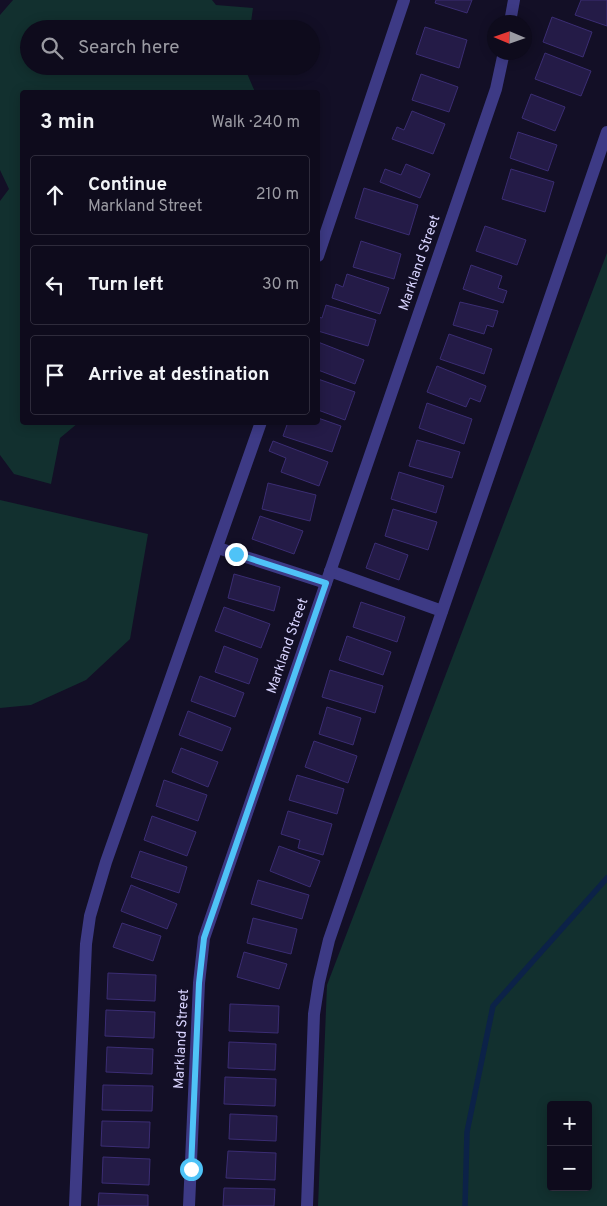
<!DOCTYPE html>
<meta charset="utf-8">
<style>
:root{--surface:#0e0b1c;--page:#1c1929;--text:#f1f3f6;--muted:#9b9ba3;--line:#2e2b3b}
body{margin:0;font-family:Overpass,sans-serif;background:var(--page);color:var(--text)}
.controls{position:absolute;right:15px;bottom:15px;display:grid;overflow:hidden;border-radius:5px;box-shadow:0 2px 12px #0003}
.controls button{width:45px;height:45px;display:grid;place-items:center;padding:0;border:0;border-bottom:1px solid var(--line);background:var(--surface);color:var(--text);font:25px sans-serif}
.compass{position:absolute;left:487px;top:15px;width:45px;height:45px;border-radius:50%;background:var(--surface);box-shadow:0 2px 12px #0003;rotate:272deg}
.stop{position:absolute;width:15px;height:15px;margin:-11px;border:4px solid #4fc3f7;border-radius:50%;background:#fff}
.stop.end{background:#4fc3f7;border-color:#fff;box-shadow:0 1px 5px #0008}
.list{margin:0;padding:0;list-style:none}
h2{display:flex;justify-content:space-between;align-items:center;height:65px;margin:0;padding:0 20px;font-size:21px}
h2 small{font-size:16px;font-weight:400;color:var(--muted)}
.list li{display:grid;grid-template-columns:32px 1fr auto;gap:15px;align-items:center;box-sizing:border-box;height:80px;margin:0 10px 10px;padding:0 10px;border:1px solid var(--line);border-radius:5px}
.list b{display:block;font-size:19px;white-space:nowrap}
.list p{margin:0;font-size:16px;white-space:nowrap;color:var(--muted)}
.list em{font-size:16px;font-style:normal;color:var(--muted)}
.icon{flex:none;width:28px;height:28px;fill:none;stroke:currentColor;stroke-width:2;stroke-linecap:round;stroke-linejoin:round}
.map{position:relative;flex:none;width:607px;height:1206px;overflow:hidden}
.search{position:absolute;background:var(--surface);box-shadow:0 2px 12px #0003;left:20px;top:20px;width:300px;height:55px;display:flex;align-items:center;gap:12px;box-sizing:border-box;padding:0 18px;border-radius:28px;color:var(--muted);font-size:19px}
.panel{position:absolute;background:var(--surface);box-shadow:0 2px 12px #0003;left:20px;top:90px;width:300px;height:335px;border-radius:5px}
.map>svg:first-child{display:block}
.green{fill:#12302f;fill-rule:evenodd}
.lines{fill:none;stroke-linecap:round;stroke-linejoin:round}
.stream{stroke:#0c2248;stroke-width:5.5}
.building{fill:#241b47;stroke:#3b2d73}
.minor{stroke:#3d3a85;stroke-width:12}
.route{stroke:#4fc3f7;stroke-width:6}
.labels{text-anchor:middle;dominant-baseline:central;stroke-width:4.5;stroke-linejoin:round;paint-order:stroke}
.street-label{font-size:14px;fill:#d9d4ff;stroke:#130f26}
</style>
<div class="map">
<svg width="607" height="1206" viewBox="0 0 607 1206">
<rect width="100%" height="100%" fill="#130f26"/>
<!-- green -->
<g class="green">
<path d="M13 0H212L216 5 253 8 250 29H29V66H246V71L255 92H22V422L78 423 60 438 51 484 14 474 0 455V201L9 189 0 170V15Z"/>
<path d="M607 253V1206H318L327 985ZM551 1105H588V1187H551Z"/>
<path d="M0 500 148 534 130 639 86 680 31 705 0 708Z"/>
</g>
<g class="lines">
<!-- stream -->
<path class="stream" d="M465 1206 467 1132 493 1006 607 878"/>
</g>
<!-- building -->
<g class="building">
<path d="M436 0H472L467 13 435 3Z"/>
<path d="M581 0H607V26L575 15Z"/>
<path d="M552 17 592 32 583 57 543 42Z"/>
<path d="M425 27 467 40 459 68 416 54Z"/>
<path d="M545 53 591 71 581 96 535 79Z"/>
<path d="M421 74 458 87 449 112 412 100Z"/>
<path d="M531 94 565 107 555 131 522 118Z"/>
<path d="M412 111 445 124 433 154 392 139 397 127 404 130Z"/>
<path d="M518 132 557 145 548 171 510 158Z"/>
<path d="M406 164 430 174 420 198 380 182 385 169 401 175Z"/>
<path d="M511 169 554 182 545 212 502 199Z"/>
<path d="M364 188 418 205 409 235 355 218Z"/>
<path d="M485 226 526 240 517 265 476 251Z"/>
<path d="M361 241 401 254 394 279 353 267Z"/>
<path d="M471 265 502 276 498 288 507 291 503 303 463 289Z"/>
<path d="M347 274 389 288 380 314 332 298 336 284 343 287Z"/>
<path d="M460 302 498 311 493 327 487 325 484 334 453 325Z"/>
<path d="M326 305 376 320 368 346 318 331V317L322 318Z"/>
<path d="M449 334 492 349 484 374 440 359Z"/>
<path d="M318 342 364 360 355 384 318 370Z"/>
<path d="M437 366 486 386 480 402 470 398 466 407 427 392Z"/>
<path d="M318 379 355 392 345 420 318 410Z"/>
<path d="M427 403 472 419 464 444 419 428Z"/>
<path d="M318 418 341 426 332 452 283 436 288 422H318Z"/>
<path d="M417 440 460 452 452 478 409 466Z"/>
<path d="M273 441 328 462 319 486 281 472 286 458 269 451Z"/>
<path d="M399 472 444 486 436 513 391 499Z"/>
<path d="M268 483 316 495 310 521 262 509Z"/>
<path d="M393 509 437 522 428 550 385 536Z"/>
<path d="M260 516 303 531 294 554 252 539Z"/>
<path d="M375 543 408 555 399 580 366 568Z"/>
<path d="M234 574 280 587 274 611 228 598Z"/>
<path d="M361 602 405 617 397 642 353 627Z"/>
<path d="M224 607 270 624 261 648 215 631Z"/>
<path d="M347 636 391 652 383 675 339 660Z"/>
<path d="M224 646 258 659 249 684 215 672Z"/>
<path d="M330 670 383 686 375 713 322 697Z"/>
<path d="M200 676 244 693 235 717 191 701Z"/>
<path d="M327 707 361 718 353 745 319 734Z"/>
<path d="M188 711 231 728 222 751 179 735Z"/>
<path d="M314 741 357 756 348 783 305 767Z"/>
<path d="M181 748 218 762 208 787 172 772Z"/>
<path d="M297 775 344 789 337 814 289 800Z"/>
<path d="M164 780 207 795 198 821 156 806Z"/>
<path d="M288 811 332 824 323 855 298 848 300 840 281 834Z"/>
<path d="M152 816 196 832 187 856 144 840Z"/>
<path d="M279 846 320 861 310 887 270 871Z"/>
<path d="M140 851 187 867 179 893 131 877Z"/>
<path d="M258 880 309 895 302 919 251 904Z"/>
<path d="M131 885 177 904 167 929 121 911Z"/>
<path d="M253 918 297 929 291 954 247 943Z"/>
<path d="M122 923 161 936 153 961 113 947Z"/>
<path d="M244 952 287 964 279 989 237 977Z"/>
<path d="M108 973 156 975 155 1001 107 999Z"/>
<path d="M230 1004 279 1006 278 1033 229 1031Z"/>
<path d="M106 1010 155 1012 154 1038 105 1036Z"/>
<path d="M229 1042 276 1044 275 1070 228 1068Z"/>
<path d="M107 1047 153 1049 152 1074 106 1072Z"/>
<path d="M225 1077 276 1079 275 1106 224 1104Z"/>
<path d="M103 1085 153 1086 152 1111 102 1110Z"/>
<path d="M230 1114 277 1116 276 1141 229 1139Z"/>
<path d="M102 1121 150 1122 149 1148 101 1146Z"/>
<path d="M228 1151 276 1153 275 1180 226 1178Z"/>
<path d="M103 1157 150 1159 149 1185 102 1183Z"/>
<path d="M224 1188 275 1189 274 1206H223Z"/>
<path d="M99 1193 148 1195V1206H98Z"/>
</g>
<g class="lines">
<!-- minor -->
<g class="minor">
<path d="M510 22 514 0"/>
<path d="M318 256 404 0"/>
<path d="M218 548 326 583"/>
<path d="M330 571 442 611"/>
<path d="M75 1206 86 944 90 916 106 862 261 422"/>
<path d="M189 1206 199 983 204 938 496 89 504 52"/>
<path d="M307 1206 314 1014 319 982 329 940 607 132"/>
</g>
</g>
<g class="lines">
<!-- route -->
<path class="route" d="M191 1169 199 983 204 938 326 583 236 554"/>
</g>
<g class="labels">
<!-- street labels -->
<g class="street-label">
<text transform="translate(420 263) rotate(-71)">Markland Street</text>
<text transform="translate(288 646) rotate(-71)">Markland Street</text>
<text transform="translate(182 1039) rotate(-87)">Markland Street</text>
</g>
</g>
</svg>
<div class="controls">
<button>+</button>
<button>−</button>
</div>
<svg class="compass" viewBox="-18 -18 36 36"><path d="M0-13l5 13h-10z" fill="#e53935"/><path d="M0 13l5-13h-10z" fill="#9b9ba3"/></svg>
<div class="stop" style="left:191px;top:1169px"></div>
<div class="stop end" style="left:236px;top:554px"></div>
<div class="search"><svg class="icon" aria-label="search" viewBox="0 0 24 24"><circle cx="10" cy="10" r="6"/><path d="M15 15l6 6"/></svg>Search here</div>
<section class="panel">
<h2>3 min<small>Walk · 240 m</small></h2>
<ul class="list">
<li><svg class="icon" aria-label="ahead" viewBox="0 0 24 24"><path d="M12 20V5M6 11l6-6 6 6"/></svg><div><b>Continue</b><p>Markland Street</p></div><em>210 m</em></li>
<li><svg class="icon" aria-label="left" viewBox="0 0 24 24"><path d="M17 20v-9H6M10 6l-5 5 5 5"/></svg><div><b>Turn left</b></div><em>30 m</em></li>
<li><svg class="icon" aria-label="arrive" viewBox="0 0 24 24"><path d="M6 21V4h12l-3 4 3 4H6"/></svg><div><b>Arrive at destination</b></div></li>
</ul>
</section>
</div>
